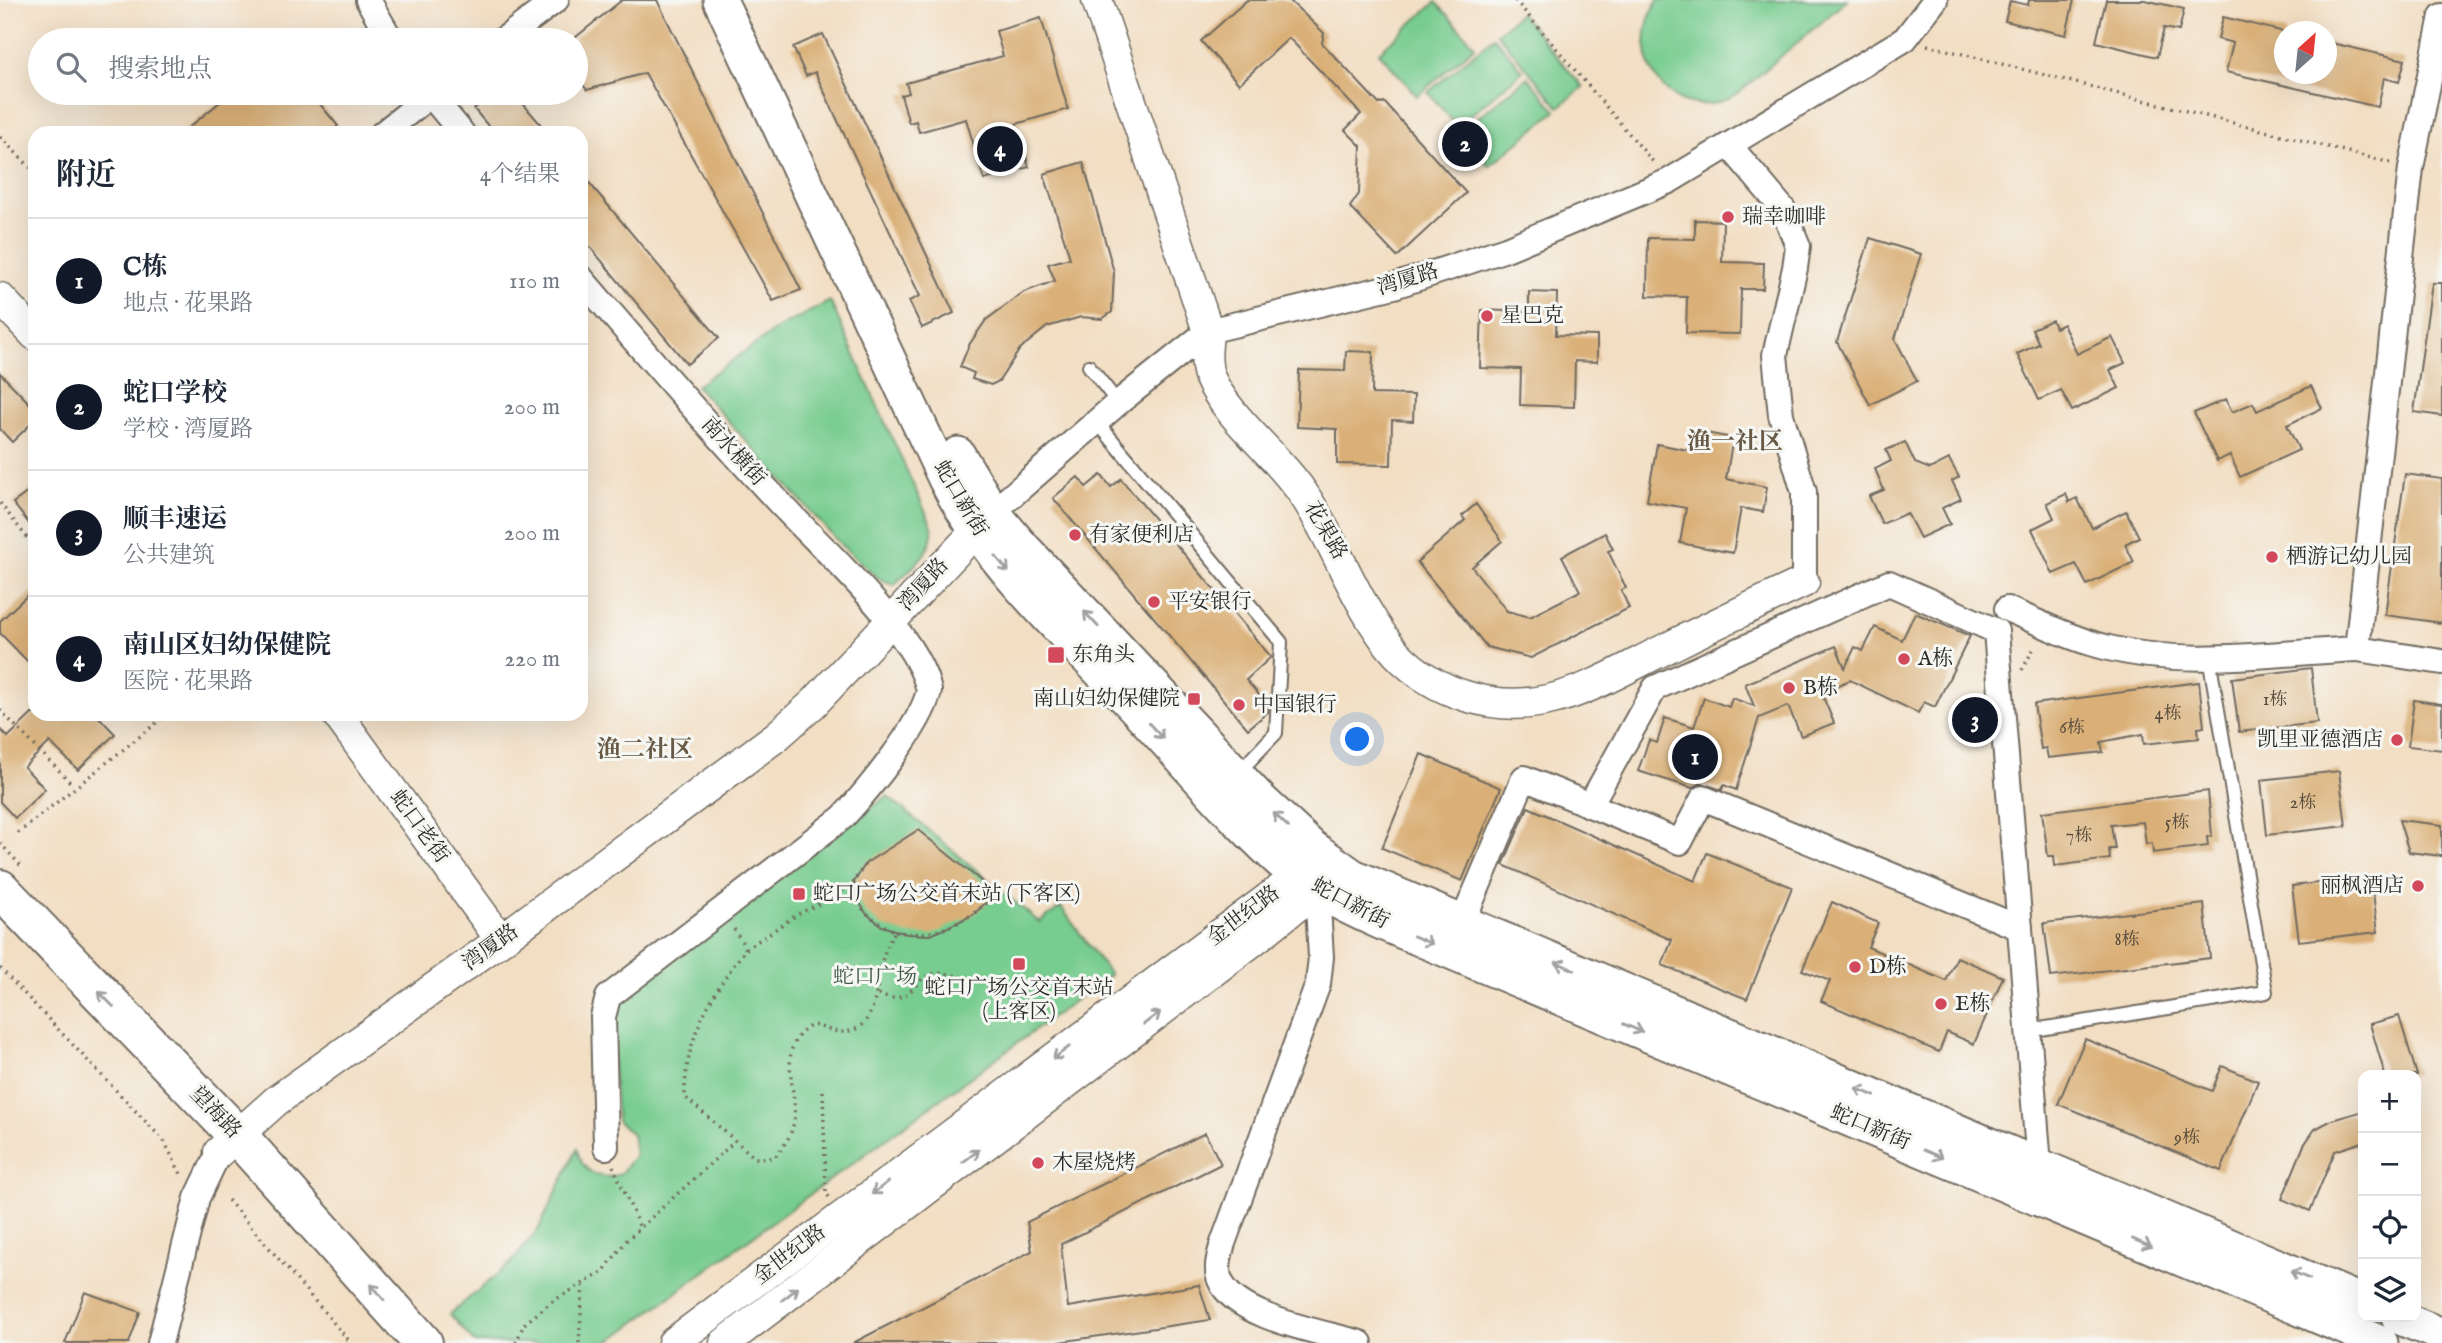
<!DOCTYPE html>
<html lang="zh">
<meta charset="utf-8">
<style>
:root{--surface:#fff;--page:#f6f6f7;--text:#1f2937;--muted:#747a83;--line:#e0e1e3;--accent:#111827}
body{margin:0;font-family:"IM FELL English","Noto Serif SC",serif;background:var(--page);color:var(--text)}
.controls{position:absolute;right:21px;bottom:21px;display:grid;overflow:hidden;border-radius:14px;box-shadow:0 7px 28px #0002}
.controls button{width:63px;height:63px;display:grid;place-items:center;padding:0;border:0;border-bottom:2px solid var(--line);background:var(--surface);color:var(--text);font:35px sans-serif}
.compass{position:absolute;left:2274px;top:21px;width:63px;height:63px;border-radius:50%;background:var(--surface);box-shadow:0 7px 28px #0002;rotate:27deg}
.you{position:absolute;left:1358px;top:740px;width:24px;height:24px;margin:-18px;border:5px solid #fff;border-radius:50%;background:#1a73e8;box-shadow:0 0 0 10px #1a73e833}
.badge{display:grid;place-items:center;width:46px;height:46px;border-radius:50%;background:var(--accent);color:#fff;font-size:23px;font-weight:700}
.pin{position:absolute;translate:-50% -50%;border:4px solid #fff;box-shadow:0 2px 7px #0006}
.list{margin:0;padding:0;list-style:none}
h2{display:flex;justify-content:space-between;align-items:center;height:91px;margin:0;padding:0 28px;font-size:30px}
h2 small{font-size:23px;font-weight:400;color:var(--muted)}
.list li{display:grid;grid-template-columns:46px 1fr auto;gap:21px;align-items:center;box-sizing:border-box;height:126px;padding:0 28px;border-top:2px solid var(--line)}
.list b{display:block;font-size:26px;white-space:nowrap}
.list p{margin:0;font-size:23px;white-space:nowrap;color:var(--muted)}
.list em{font-size:23px;font-style:normal;color:var(--muted)}
.icon{flex:none;width:38px;height:38px;fill:none;stroke:currentColor;stroke-width:2;stroke-linecap:round;stroke-linejoin:round}
.map{position:relative;flex:none;width:2442px;height:1343px;overflow:hidden}
.search{position:absolute;background:var(--surface);box-shadow:0 7px 28px #0002;left:28px;top:28px;width:560px;height:77px;display:flex;align-items:center;gap:18px;box-sizing:border-box;padding:0 24px;border-radius:38px;color:var(--muted);font-size:26px}
.panel{position:absolute;background:var(--surface);box-shadow:0 7px 28px #0002;left:28px;top:126px;width:560px;height:595px;border-radius:21px}
.map>svg:first-child{display:block}
.green{fill:#77cc8f;stroke:#517c5d;stroke-width:2}
.building{fill:#dab078}
.lines{fill:none;stroke-linecap:round;stroke-linejoin:round}
.service-casing{stroke:#716a60;stroke-width:16}
.minor-casing{stroke:#716a60;stroke-width:28}
.tertiary-casing{stroke:#716a60;stroke-width:33}
.secondary-casing{stroke:#716a60;stroke-width:37}
.primary-casing{stroke:#716a60;stroke-width:42}
.path{stroke:#716a60;stroke-width:3.5;stroke-dasharray:2 5;stroke-linecap:butt}
.service{stroke:#fff;stroke-width:12}
.minor{stroke:#fff;stroke-width:24}
.tertiary{stroke:#fff;stroke-width:30}
.secondary{stroke:#fff;stroke-width:33}
.primary{stroke:#fff;stroke-width:38}
.oneway{stroke:#a0a0a0}
.poi-dot{fill:#d1495b;stroke:#f6f6f2;stroke-width:2.5}
.labels{text-anchor:middle;dominant-baseline:central;stroke-width:6;stroke-linejoin:round;paint-order:stroke}
.number-label{font-size:18px;fill:#574c3e}
.poi-label{font-size:21px;fill:#2b2b2b;stroke:#f6f6f2;text-anchor:start}
.street-label{font-size:21px;fill:#2b2b2b;stroke:#f6f6f2}
.park-label{font-size:21px;fill:#425b49;stroke:#f6f6f2}
.quarter-label{font-size:24px;font-weight:bold;fill:#685a46;stroke:#f6f6f2}
</style>
<div class="map">
<svg width="2442" height="1343" viewBox="0 0 2442 1343">
<rect width="100%" height="100%" fill="#f6f6f2"/>
<filter id="ink" filterUnits="userSpaceOnUse"><feTurbulence type="fractalNoise" baseFrequency=".0143" numOctaves="2"/><feDisplacementMap in="SourceGraphic" scale="14" xChannelSelector="R" yChannelSelector="G"/><feConvolveMatrix kernelMatrix="1 2 1 2 8 2 1 2 1" color-interpolation-filters="sRGB"/></filter>
<filter id="wash" filterUnits="userSpaceOnUse"><feTurbulence type="fractalNoise" baseFrequency=".00686" numOctaves="4" result="noise"/><feDisplacementMap in="SourceGraphic" scale="28" xChannelSelector="R" yChannelSelector="G"/><feGaussianBlur stdDeviation="1.57" result="paint"/><feColorMatrix in="noise" values="0 0 0 0 0 0 0 0 0 0 0 0 0 0 0 0 0 1.4 0 .05"/><feComposite in="paint" operator="in"/></filter>
<g filter="url(#wash)">
<rect width="100%" height="100%" fill="#f2dec3"/>
<!-- green -->
<g class="green">
<path d="M1658 0H1847L1737 94C1677 132 1619 60 1658 0Z"/>
<path d="M1436 2 1475 46 1417 96 1379 52Z"/>
<path d="M1520 13 1583 87 1559 107 1497 33Z"/>
<path d="M1494 37 1523 71 1457 126 1428 92Z"/>
<path d="M1528 77 1556 111 1489 166 1461 131Z"/>
<path d="M830 301 932 526C935 552 911 568 894 585L878 578 842 546 696 386 780 327Z"/>
<path d="M887 796 1039 922 1061 907 1110 975 607 1343H475L450 1314 511 1263 539 1228 577 1149C581 1171 599 1182 620 1174L635 1155 632 1134 617 1121 609 1013 616 1000Z"/>
</g>
<g id="blocks">
<!-- building -->
<g class="building">
<path d="M622 0H657L801 290 773 301 645 73 587 90 576 75V37Z"/>
<path d="M1247 0H1289L1324 33 1322 43 1379 104 1384 102 1466 193 1397 257 1350 207 1359 194 1361 146 1345 130 1361 114 1289 38 1239 84 1201 41Z"/>
<path d="M2029 0H2074L2066 35 2005 21 2010 1 2028 5Z"/>
<path d="M2106 0H2145L2184 9 2179 31 2164 28 2157 57 2096 42Z"/>
<path d="M2223 17 2285 32V74H2327V42L2405 60 2399 82 2384 78 2378 107 2226 72 2233 43 2218 39Z"/>
<path d="M1041 18 1068 109 1016 124 1029 167 984 180 966 119 919 132 916 121 909 123 901 95 909 93 906 83 1003 56 996 31Z"/>
<path d="M823 34 954 313 922 328 909 301 920 296 815 72 806 76 793 47Z"/>
<path d="M231 93H311L338 126 330 133H182Z"/>
<path d="M493 93H514L548 133H494L474 109Z"/>
<path d="M1083 162 1114 272 1112 312 1102 319 1081 317 1047 327 1020 349 999 381 991 385 972 379 974 373 960 367 969 345 986 320 1024 292 1055 281 1048 264 1070 258 1044 174Z"/>
<path d="M581 173 719 338 687 364 581 236Z"/>
<path d="M1695 220 1723 221 1722 262 1764 263 1763 289H1741L1740 334 1686 333 1687 297 1647 296 1648 238 1695 239Z"/>
<path d="M1870 238 1921 254 1895 339 1917 381 1870 405 1837 342Z"/>
<path d="M2432 283H2442V416L2414 412Z"/>
<path d="M1529 292 1557 293 1556 335 1597 336V362L1575 361 1574 407 1520 405 1521 369 1480 368 1482 310 1529 312Z"/>
<path d="M2052 320 2055 328 2063 324 2077 354 2112 337 2125 363 2110 370 2119 388 2072 411 2061 390 2039 400 2017 354 2039 344 2032 329Z"/>
<path d="M1346 351 1373 352 1372 394 1414 395 1413 421 1392 420 1391 465 1337 464V429L1297 427 1299 370 1345 371Z"/>
<path d="M0 373 35 409V420L12 442 0 429Z"/>
<path d="M2311 386 2322 408 2287 425 2299 450 2240 477 2230 455 2217 461 2194 413 2226 399 2232 412 2253 403 2257 411Z"/>
<path d="M1706 433 1733 438 1726 479 1767 487 1763 512 1741 508 1733 553 1680 543 1686 508 1647 501 1657 444 1703 453Z"/>
<path d="M1905 442 1915 463 1930 469 1949 459 1959 477 1952 481 1961 499 1942 508 1950 524 1920 538 1907 513 1882 524 1869 496 1884 490 1875 469 1891 461 1886 450Z"/>
<path d="M2405 474 2442 479V623L2385 615Z"/>
<path d="M1101 475 1111 487 1121 479 1271 657 1246 680 1269 706 1268 712 1248 729 1053 498 1078 477 1086 487Z"/>
<path d="M35 487V531L13 503Z"/>
<path d="M2066 494 2069 502 2077 498 2092 528 2126 511 2139 537 2125 544 2134 562 2087 585 2076 564 2053 574 2032 529 2054 518 2047 503Z"/>
<path d="M1476 504 1502 541 1472 567 1507 611 1530 617 1580 591 1562 556 1605 533 1613 549 1608 551 1626 588 1621 590 1629 608 1531 658 1487 647 1417 562 1465 520 1462 516Z"/>
<path d="M35 588V669L0 633V621Z"/>
<path d="M1915 613 1970 636 1935 707 1924 702 1918 713 1850 680 1821 692 1834 723 1801 736 1788 706 1759 718 1736 790 1724 785 1722 790 1702 783 1692 788 1638 771 1649 740 1657 743 1665 718 1694 727 1704 698 1729 707 1732 698 1754 706 1745 684 1836 646 1845 668 1855 647 1863 651 1875 627 1902 640Z"/>
<path d="M2311 668 2317 723 2239 732 2232 678Z"/>
<path d="M2199 682 2204 727 2198 728 2199 738 2144 744 2143 734 2101 742 2103 752 2048 758 2046 748 2041 749 2034 704Z"/>
<path d="M2414 700 2442 704V750L2408 746Z"/>
<path d="M32 714H96L115 734 78 770 50 742 24 767 45 789 15 818 0 802V729L8 737Z"/>
<path d="M1421 754 1501 788 1462 881 1382 848Z"/>
<path d="M2339 771 2346 826 2267 835 2261 780Z"/>
<path d="M2208 791 2212 836 2207 837 2208 846 2153 853 2152 843 2146 844 2143 822 2111 825 2115 849H2109L2110 859 2055 866 2054 856H2048L2042 812Z"/>
<path d="M1528 807 1695 881 1707 853 1792 887 1747 999 1662 965 1672 940 1503 865Z"/>
<path d="M2399 820 2442 825V856L2409 852Z"/>
<path d="M918 830 996 893 973 915 931 935 907 934 882 926 866 913 856 897 854 882 866 863Z"/>
<path d="M2371 877 2378 932 2299 941 2292 886Z"/>
<path d="M1832 902 1878 923 1868 947 1946 981 1957 957 2003 977 1974 1044 1947 1032 1939 1052 1821 1001 1830 981 1802 970Z"/>
<path d="M2204 904 2210 958 2051 977 2044 923Z"/>
<path d="M2399 1016 2417 1075H2385L2370 1024Z"/>
<path d="M2085 1039 2212 1091 2222 1066 2258 1081 2221 1171 2058 1104Z"/>
<path d="M2363 1111V1142L2335 1151 2310 1211 2282 1199 2304 1145 2315 1129 2332 1120Z"/>
<path d="M1205 1133 1221 1164 1061 1244 1068 1307 1199 1285 1210 1320 1052 1343H853L1032 1251 1027 1222Z"/>
<path d="M85 1292 140 1312 129 1343H65Z"/>
</g>
</g>
</g>
<g filter="url(#ink)">
<use href="#blocks" fill-opacity="0" stroke="#716a60" stroke-width="2"/>
<g class="lines">
<defs>
<g id="service">
<path d="M1089 366 1118 403"/>
<path d="M1097 422 1281 642 1276 733 1238 773"/>
<path d="M2028 1031 2266 992 2209 657"/>
</g>
<g id="minor">
<path d="M368 0 391 40"/>
<path d="M2442 16 2411 168 2357 649 2442 662"/>
<path d="M503 40 556 0"/>
<path d="M429 93 462 133"/>
<path d="M383 133 433 93"/>
<path d="M1729 145 1783 209 1798 246 1795 268 1775 355 1781 415 1804 492V582"/>
<path d="M581 278C644 352 708 426 774 497 816 543 918 632 929 691 921 726 869 789 843 817L608 997 603 1017 606 1147"/>
<path d="M993 512 1118 403 1208 331 1394 286 1506 249 1669 181 1905 39 1935 0"/>
<path d="M2007 609C2038 622 2069 638 2101 646 2183 668 2274 653 2357 649"/>
<path d="M1590 805 1655 688 1889 583 1996 631 2039 1165"/>
<path d="M1317 890 1321 957 1318 984 1223 1243C1220 1254 1215 1268 1220 1280 1235 1318 1323 1332 1360 1343"/>
<path d="M1462 923 1524 778 1680 842 1703 798 2020 928"/>
<path d="M160 1343 197 1198 219 1152"/>
</g>
<g id="tertiary">
<path d="M1097 0 1208 331C1207 347 1204 363 1210 378 1227 418 1281 458 1306 498 1337 546 1359 612 1397 654 1435 694 1495 712 1548 700 1589 691 1628 667 1665 649 1711 626 1757 604 1804 582"/>
<path d="M0 298 35 335"/>
<path d="M337 714 501 940"/>
<path d="M219 1152 276 1101 501 940 777 736 813 704 993 513"/>
<path d="M673 1343 1298 876 1320 868"/>
<path d="M725 1343 1254 940 1317 890 1330 870"/>
</g>
<g id="secondary">
<path d="M720 0 945 479C990 567 1068 636 1134 707 1187 763 1237 826 1296 875 1323 896 1353 910 1384 924L2381 1343"/>
<path d="M958 454 993 512 1020 544 1260 799 1312 847 1353 876 2363 1302"/>
<path d="M2398 1317 2442 1335"/>
</g>
<path id="primary" d="M0 889 237 1135 423 1343"/>
</defs>
<!-- service casing -->
<use href="#service" class="service-casing"/>
<!-- minor casing -->
<use href="#minor" class="minor-casing"/>
<!-- tertiary casing -->
<use href="#tertiary" class="tertiary-casing"/>
<!-- secondary casing -->
<use href="#secondary" class="secondary-casing"/>
<!-- primary casing -->
<use href="#primary" class="primary-casing"/>
<!-- path -->
<g class="path">
<path d="M1515 0 1655 164"/>
<path d="M1927 45 2391 163"/>
<path d="M0 137 35 172"/>
<path d="M0 503 35 548"/>
<path d="M2022 670 2035 646"/>
<path d="M0 710 73 785"/>
<path d="M18 833 168 714"/>
<path d="M0 843 22 867"/>
<path d="M734 929 746 949C711 994 684 1039 685 1097L755 1158H774C784 1146 792 1136 794 1120 798 1086 774 1046 812 1025 821 1026 834 1033 844 1032 879 1029 875 985 882 961 885 950 889 941 895 931 878 924 849 905 854 882 856 876 863 868 866 863"/>
<path d="M895 931C932 940 963 924 990 900"/>
<path d="M746 949 798 914 837 895 854 882"/>
<path d="M0 968 164 1141 182 1176"/>
<path d="M950 987 961 977"/>
<path d="M878 995C915 1008 911 975 938 973 945 972 954 976 961 977"/>
<path d="M823 1091 826 1193 829 1197"/>
<path d="M613 1166 640 1228"/>
<path d="M228 1200 351 1343"/>
<path d="M516 1343 524 1324 553 1301 603 1272 627 1240 734 1142"/>
<path d="M579 1343 583 1286"/>
</g>
<!-- service -->
<use href="#service" class="service"/>
<!-- minor -->
<use href="#minor" class="minor"/>
<!-- tertiary -->
<use href="#tertiary" class="tertiary"/>
<!-- secondary -->
<use href="#secondary" class="secondary"/>
<!-- primary -->
<use href="#primary" class="primary"/>
</g>
<!-- one-way arrows -->
<defs><path id="oneway-shaft" d="M-6 0H5M1.5-3L5.5 0L1.5 3" fill="none" stroke-width="1.6" stroke-linecap="round" stroke-linejoin="round" transform="scale(1.75)"/></defs>
<g class="oneway">
<use href="#oneway-shaft" transform="translate(1002 564) rotate(50)"/>
<use href="#oneway-shaft" transform="translate(1091 619) rotate(-133)"/>
<use href="#oneway-shaft" transform="translate(1156 731) rotate(47)"/>
<use href="#oneway-shaft" transform="translate(1281 820) rotate(-136)"/>
<use href="#oneway-shaft" transform="translate(1423 940) rotate(23)"/>
<use href="#oneway-shaft" transform="translate(1565 966) rotate(-157)"/>
<use href="#oneway-shaft" transform="translate(106 999) rotate(-134)"/>
<use href="#oneway-shaft" transform="translate(1152 1018) rotate(-37)"/>
<use href="#oneway-shaft" transform="translate(1633 1028) rotate(23)"/>
<use href="#oneway-shaft" transform="translate(1061 1053) rotate(143)"/>
<use href="#oneway-shaft" transform="translate(1865 1092) rotate(-157)"/>
<use href="#oneway-shaft" transform="translate(1933 1154) rotate(23)"/>
<use href="#oneway-shaft" transform="translate(971 1156) rotate(-37)"/>
<use href="#oneway-shaft" transform="translate(880 1188) rotate(143)"/>
<use href="#oneway-shaft" transform="translate(2142 1243) rotate(23)"/>
<use href="#oneway-shaft" transform="translate(2300 1275) rotate(-157)"/>
<use href="#oneway-shaft" transform="translate(377 1292) rotate(-132)"/>
<use href="#oneway-shaft" transform="translate(790 1294) rotate(-37)"/>
</g>
</g>
<!-- markers -->
<g class="poi-dot">
<circle cx="1728" cy="217" r="7"/>
<circle cx="1487" cy="316" r="7"/>
<circle cx="1075" cy="535" r="7"/>
<circle cx="2272" cy="557" r="7"/>
<circle cx="1154" cy="602" r="7"/>
<rect x="1047" y="646" width="18" height="18" rx="3.5"/>
<circle cx="1904" cy="659" r="7"/>
<circle cx="1789" cy="688" r="7"/>
<rect x="1187" y="692" width="14" height="14" rx="3.5"/>
<circle cx="1239" cy="705" r="7"/>
<circle cx="2397" cy="740" r="7"/>
<circle cx="2418" cy="886" r="7"/>
<rect x="792" y="887" width="14" height="14" rx="3.5"/>
<rect x="1012" y="957" width="14" height="14" rx="3.5"/>
<circle cx="1855" cy="967" r="7"/>
<circle cx="1941" cy="1004" r="7"/>
<circle cx="1038" cy="1163" r="7"/>
</g>
<g class="labels">
<!-- number labels -->
<g class="number-label">
<text x="2275" y="700">1栋</text>
<text x="2168" y="714">4栋</text>
<text x="2072" y="728">6栋</text>
<text x="2303" y="803">2栋</text>
<text x="2177" y="823">5栋</text>
<text x="2079" y="836">7栋</text>
<text x="2127" y="940">8栋</text>
<text x="2187" y="1138">9栋</text>
</g>
<!-- poi labels -->
<g class="poi-label">
<text x="1742" y="217">瑞幸咖啡</text>
<text x="1501" y="316">星巴克</text>
<text x="1089" y="535">有家便利店</text>
<text x="2286" y="557">栖游记幼儿园</text>
<text x="1168" y="602">平安银行</text>
<text x="1072" y="655">东角头</text>
<text x="1918" y="659">A栋</text>
<text x="1803" y="688">B栋</text>
<text x="1180" y="699" text-anchor="end">南山妇幼保健院</text>
<text x="1253" y="705">中国银行</text>
<text x="2383" y="740" text-anchor="end">凯里亚德酒店</text>
<text x="2404" y="886" text-anchor="end">丽枫酒店</text>
<text x="813" y="894">蛇口广场公交首末站 (下客区)</text>
<text x="1869" y="967">D栋</text>
<text x="1019" y="988" text-anchor="middle">蛇口广场公交首末站<tspan x="1019" dy="24">(上客区)</tspan></text>
<text x="1955" y="1004">E栋</text>
<text x="1052" y="1163">木屋烧烤</text>
</g>
<!-- street labels -->
<g class="street-label">
<text transform="translate(1408 280) rotate(-17)">湾厦路</text>
<text transform="translate(733 452) rotate(48)">南水横街</text>
<text transform="translate(960 499) rotate(59)">蛇口新街</text>
<text transform="translate(1325 531) rotate(60)">花果路</text>
<text transform="translate(924 585) rotate(-48)">湾厦路</text>
<text transform="translate(419 827) rotate(54)">蛇口老街</text>
<text transform="translate(1350 904) rotate(28)">蛇口新街</text>
<text transform="translate(1244 916) rotate(-37)">金世纪路</text>
<text transform="translate(491 948) rotate(-36)">湾厦路</text>
<text transform="translate(215 1113) rotate(46)">望海路</text>
<text transform="translate(1870 1128) rotate(23)">蛇口新街</text>
<text transform="translate(790 1255) rotate(-37)">金世纪路</text>
</g>
<!-- park labels -->
<g class="park-label">
<text x="875" y="977">蛇口广场</text>
</g>
<!-- quarter labels -->
<g class="quarter-label">
<text x="1735" y="442">渔一社区</text>
<text x="645" y="750">渔二社区</text>
</g>
</g>
</svg>
<div class="controls">
<button>+</button>
<button>−</button>
<button><svg class="icon" aria-label="locate" viewBox="0 0 24 24"><circle cx="12" cy="12" r="6"/><path d="M12 2v4M12 18v4M2 12h4M18 12h4"/></svg></button>
<button><svg class="icon" aria-label="layers" viewBox="0 0 24 24"><path d="M12 4l9 5-9 5-9-5zM3 14l9 5 9-5"/></svg></button>
</div>
<svg class="compass" viewBox="-18 -18 36 36"><path d="M0-13l5 13h-10z" fill="#e53935"/><path d="M0 13l5-13h-10z" fill="#747a83"/></svg>
<div class="you"></div>
<div class="pin badge" style="left:1695px;top:757px">1</div>
<div class="pin badge" style="left:1465px;top:144px">2</div>
<div class="pin badge" style="left:1975px;top:720px">3</div>
<div class="pin badge" style="left:1000px;top:149px">4</div>
<div class="search"><svg class="icon" aria-label="search" viewBox="0 0 24 24"><circle cx="10" cy="10" r="6"/><path d="M15 15l6 6"/></svg>搜索地点</div>
<section class="panel">
<h2>附近<small>4个结果</small></h2>
<ul class="list">
<li><span class="badge">1</span><div><b>C栋</b><p>地点 · 花果路</p></div><em>110 m</em></li>
<li><span class="badge">2</span><div><b>蛇口学校</b><p>学校 · 湾厦路</p></div><em>200 m</em></li>
<li><span class="badge">3</span><div><b>顺丰速运</b><p>公共建筑</p></div><em>200 m</em></li>
<li><span class="badge">4</span><div><b>南山区妇幼保健院</b><p>医院 · 花果路</p></div><em>220 m</em></li>
</ul>
</section>
</div>
